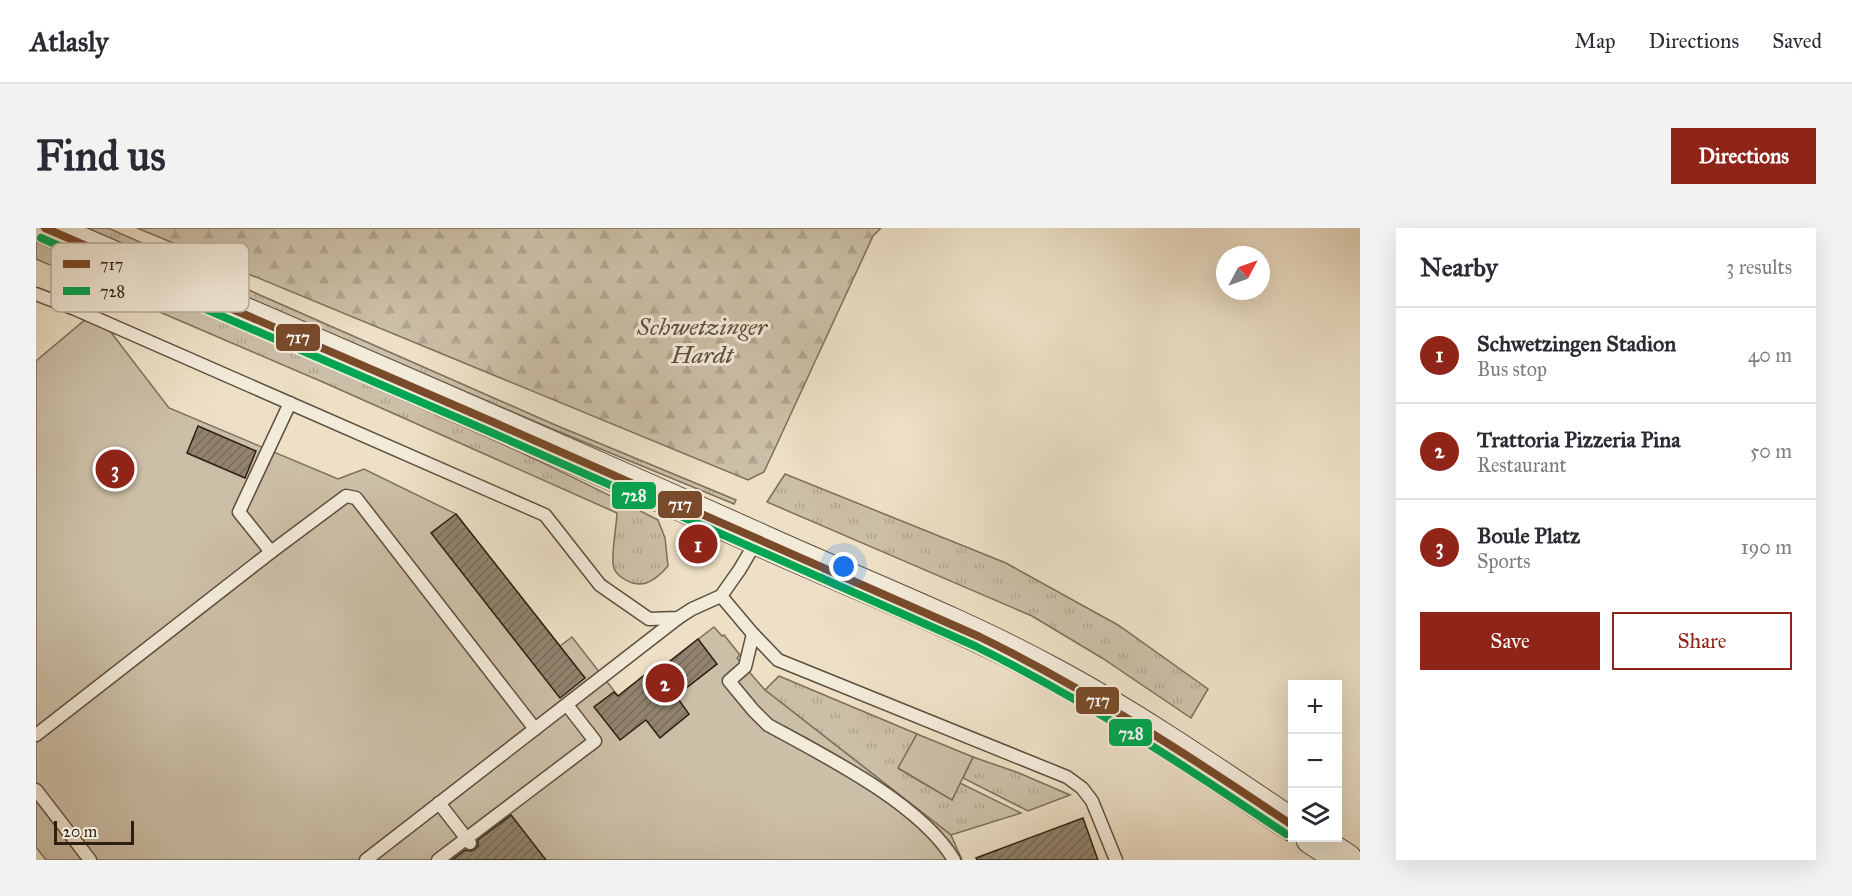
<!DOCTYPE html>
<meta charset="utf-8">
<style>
:root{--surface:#fff;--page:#f2f2f3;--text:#2b2b33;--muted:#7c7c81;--line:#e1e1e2;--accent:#8f2418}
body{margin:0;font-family:"IM FELL Great Primer",serif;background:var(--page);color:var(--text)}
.controls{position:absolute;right:18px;bottom:18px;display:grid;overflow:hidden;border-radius:0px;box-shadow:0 6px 24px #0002}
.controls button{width:54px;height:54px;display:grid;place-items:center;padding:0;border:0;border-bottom:2px solid var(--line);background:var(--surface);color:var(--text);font:30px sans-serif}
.compass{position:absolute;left:1180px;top:18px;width:54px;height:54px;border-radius:50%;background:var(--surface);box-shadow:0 6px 24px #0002;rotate:49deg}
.scale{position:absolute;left:18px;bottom:15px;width:80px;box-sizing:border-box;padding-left:6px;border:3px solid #2d1f0f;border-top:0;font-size:16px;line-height:21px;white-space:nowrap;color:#2d1f0f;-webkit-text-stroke:4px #f3ebda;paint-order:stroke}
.you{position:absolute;left:808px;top:339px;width:21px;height:21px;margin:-15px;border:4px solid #fff;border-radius:50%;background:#1a73e8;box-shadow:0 0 0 9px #1a73e833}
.badge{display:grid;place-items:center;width:39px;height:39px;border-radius:50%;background:var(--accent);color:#fff;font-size:20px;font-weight:700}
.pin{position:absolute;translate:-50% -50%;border:3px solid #fff;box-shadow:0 2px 6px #0006}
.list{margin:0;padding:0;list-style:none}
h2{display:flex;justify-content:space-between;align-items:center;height:78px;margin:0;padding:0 24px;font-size:26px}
h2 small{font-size:20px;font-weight:400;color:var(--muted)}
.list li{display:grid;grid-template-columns:39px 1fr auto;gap:18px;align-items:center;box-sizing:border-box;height:96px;padding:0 24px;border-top:2px solid var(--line)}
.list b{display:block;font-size:22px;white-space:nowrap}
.list p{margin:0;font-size:20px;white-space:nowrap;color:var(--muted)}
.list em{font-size:20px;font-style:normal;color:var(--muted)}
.actions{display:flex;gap:12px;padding:18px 24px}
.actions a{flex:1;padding:14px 0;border:2px solid var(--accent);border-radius:0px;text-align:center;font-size:21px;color:var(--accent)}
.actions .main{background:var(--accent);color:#fff}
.icon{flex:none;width:33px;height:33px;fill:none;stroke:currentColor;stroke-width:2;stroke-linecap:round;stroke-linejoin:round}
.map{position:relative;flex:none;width:1324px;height:632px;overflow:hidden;border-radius:0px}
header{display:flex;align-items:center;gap:36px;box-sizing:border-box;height:84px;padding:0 30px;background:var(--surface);border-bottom:2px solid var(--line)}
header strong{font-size:28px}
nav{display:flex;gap:33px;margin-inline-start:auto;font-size:21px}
.intro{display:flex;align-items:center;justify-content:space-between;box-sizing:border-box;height:144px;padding:0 36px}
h1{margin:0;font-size:42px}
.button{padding:15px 27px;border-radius:0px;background:var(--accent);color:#fff;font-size:21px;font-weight:700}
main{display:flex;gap:36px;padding:0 36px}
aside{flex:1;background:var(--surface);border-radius:0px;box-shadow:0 6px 24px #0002}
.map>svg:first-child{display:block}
.grass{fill:url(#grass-tufts);stroke:#7c6f5b;stroke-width:1.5}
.forest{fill:url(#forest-firs);stroke:#7c6f5b;stroke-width:1.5}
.park{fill:#ccbfa7;stroke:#7c6f5b;stroke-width:1.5}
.building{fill:url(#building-hatch);stroke:#2d1f0f;stroke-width:1.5}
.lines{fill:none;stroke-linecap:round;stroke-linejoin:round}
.service-casing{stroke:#5d4f3d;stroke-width:15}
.tertiary-casing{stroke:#5d4f3d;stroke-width:34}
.service{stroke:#f3ebda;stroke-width:12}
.tertiary{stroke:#f3ebda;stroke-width:32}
.bus-1-casing{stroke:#f3ebda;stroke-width:12}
.bus-2-casing{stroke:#f3ebda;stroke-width:12}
.bus-1{stroke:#7a4b2a;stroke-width:8}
.bus-2{stroke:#00a651;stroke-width:8}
.labels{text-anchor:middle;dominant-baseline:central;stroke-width:6;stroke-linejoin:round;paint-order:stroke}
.park-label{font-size:24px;font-style:italic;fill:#5d4f3d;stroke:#f3ebda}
.key{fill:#f3ebda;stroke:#b8ae9d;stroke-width:1.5}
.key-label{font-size:16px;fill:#2d1f0f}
.line-badge{stroke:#f3ebda;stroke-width:2}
.badge-label{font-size:16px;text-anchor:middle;font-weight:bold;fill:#fff}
</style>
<header>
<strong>Atlasly</strong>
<nav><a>Map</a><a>Directions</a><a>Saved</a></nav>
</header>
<div class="intro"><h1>Find us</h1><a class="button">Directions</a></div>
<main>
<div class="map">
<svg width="1324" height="632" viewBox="0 0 1324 632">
<defs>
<pattern id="grass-tufts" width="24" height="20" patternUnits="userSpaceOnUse" patternTransform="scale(1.5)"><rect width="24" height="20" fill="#ccbfa7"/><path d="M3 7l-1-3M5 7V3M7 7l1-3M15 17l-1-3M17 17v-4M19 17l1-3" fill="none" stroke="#b0a48f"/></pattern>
<pattern id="forest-firs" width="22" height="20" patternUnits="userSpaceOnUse" patternTransform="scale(1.5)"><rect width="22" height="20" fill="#ccbfa7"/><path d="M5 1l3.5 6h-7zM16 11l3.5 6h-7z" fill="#b0a48f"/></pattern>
<pattern id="building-hatch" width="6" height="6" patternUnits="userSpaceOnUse" patternTransform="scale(1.5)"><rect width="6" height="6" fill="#91836e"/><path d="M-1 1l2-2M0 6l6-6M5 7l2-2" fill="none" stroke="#776b59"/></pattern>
</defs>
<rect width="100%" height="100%" fill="#ede0c6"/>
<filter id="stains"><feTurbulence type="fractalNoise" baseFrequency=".00333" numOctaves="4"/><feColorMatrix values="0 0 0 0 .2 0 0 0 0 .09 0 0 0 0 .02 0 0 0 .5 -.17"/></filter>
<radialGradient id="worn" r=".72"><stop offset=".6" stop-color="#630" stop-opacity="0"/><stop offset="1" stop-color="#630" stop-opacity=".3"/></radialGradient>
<!-- grass -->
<g class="grass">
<path d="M51 0H72L517 196 700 272 698 276 514 200Z"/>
<path d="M0 11C208 102 420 188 622 292L629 310 632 338C626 345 619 352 610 355 598 359 578 349 577 336 576 320 580 302 581 285L289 155 0 31Z"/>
<path d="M749 246 970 335 1082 397 1172 461 1155 490 1066 430 996 388 731 274Z"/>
<path d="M743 448 881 506 863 541 916 572 924 555 985 585 915 607 729 462Z"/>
<path d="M937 529 983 545 1034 567 992 583 927 550Z"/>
</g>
<!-- forest -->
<path class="forest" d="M101 0H845L837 8 728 244 712 252Z"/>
<!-- park -->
<g class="park">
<path d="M50 91 74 103 133 180 302 251 328 241 420 286 524 418 536 409 582 468 615 442 618 445 678 399 686 408 688 407 704 427 701 430 729 462 915 607 926 632H10L0 619V133Z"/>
<path d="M881 506 937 529 916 572 862 540Z"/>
</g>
<!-- building -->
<g class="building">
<path d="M162 198 220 223 209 250 151 225Z"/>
<path d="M420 286 549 450 524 470 395 305Z"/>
<path d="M662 411 681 436 640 468 653 486 624 510 610 492 584 512 558 479 578 464 582 468 615 442 618 446Z"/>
<path d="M475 587 510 632H416L429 622 435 623 439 621 442 618V612Z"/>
<path d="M1047 590 1062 632H941L940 630Z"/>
</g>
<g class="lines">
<defs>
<g id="service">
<path d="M0 66 39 81 509 287 564 357 613 391 642 390 656 381 685 368 704 341 721 312"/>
<path d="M254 175 203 284 235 324 310 268 320 270 499 501"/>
<path d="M685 368 717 406 742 432 1031 549 1046 560 1056 573 1080 632"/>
<path d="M717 406 709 439 693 453 717 482 732 497C789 528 885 576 918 632"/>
<path d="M0 507 235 324"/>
<path d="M0 562 54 632"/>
<path d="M403 575 434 615"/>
<path d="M330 632 642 390"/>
<path d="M402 632 559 513 531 477"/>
</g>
<g id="tertiary">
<path d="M9 0C248 102 487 206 724 312 821 356 921 394 1015 445 1099 490 1177 544 1256 597"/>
<path d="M1276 610 1310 632"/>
</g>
</defs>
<!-- service casing -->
<use href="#service" class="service-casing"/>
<!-- tertiary casing -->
<use href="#tertiary" class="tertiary-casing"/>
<!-- service -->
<use href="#service" class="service"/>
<!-- tertiary -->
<use href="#tertiary" class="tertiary"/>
<defs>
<path id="bus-1" d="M9 0 457 194 944 409C1054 463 1155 529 1256 597"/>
<path id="bus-2" d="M5 10 452 203 939 418C1049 472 1149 538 1250 606"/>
</defs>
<!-- bus-1 casing -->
<use href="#bus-1" class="bus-1-casing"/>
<!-- bus-2 casing -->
<use href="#bus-2" class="bus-2-casing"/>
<!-- bus-1 -->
<use href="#bus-1" class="bus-1"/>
<!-- bus-2 -->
<use href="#bus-2" class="bus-2"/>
</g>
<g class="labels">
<!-- park labels -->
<g class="park-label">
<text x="666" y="99">Schwetzinger<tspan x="666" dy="28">Hardt</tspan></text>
</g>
</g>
<!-- legend -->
<rect x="15" y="15" width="198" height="69" rx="9" class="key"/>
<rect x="27" y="32" width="27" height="8" fill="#7a4b2a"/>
<rect x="27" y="59" width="27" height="8" fill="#00a651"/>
<g class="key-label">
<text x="64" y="42">717</text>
<text x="64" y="69">728</text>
</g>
<g class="line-badge">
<rect x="239" y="95" width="46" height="29" rx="6" fill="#7a4b2a"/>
<rect x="575" y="253" width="46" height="29" rx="6" fill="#00a651"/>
<rect x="621" y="262" width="46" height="29" rx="6" fill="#7a4b2a"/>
<rect x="1039" y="458" width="45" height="29" rx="6" fill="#7a4b2a"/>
<rect x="1072" y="490" width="45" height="29" rx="6" fill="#00a651"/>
</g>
<g class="badge-label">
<text x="262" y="115">717</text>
<text x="598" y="273">728</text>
<text x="644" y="282">717</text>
<text x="1062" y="478">717</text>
<text x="1095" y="511">728</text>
</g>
<rect width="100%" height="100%" filter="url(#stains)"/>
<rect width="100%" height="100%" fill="url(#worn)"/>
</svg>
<div class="controls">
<button>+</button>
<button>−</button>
<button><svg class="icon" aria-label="layers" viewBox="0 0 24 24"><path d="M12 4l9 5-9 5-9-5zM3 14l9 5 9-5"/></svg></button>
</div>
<svg class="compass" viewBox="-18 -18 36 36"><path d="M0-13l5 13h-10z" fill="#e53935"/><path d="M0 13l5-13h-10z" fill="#7c7c81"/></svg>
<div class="scale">20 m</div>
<div class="you"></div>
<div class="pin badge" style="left:662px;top:316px">1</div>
<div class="pin badge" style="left:629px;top:455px">2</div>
<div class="pin badge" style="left:79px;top:241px">3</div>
</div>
<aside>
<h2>Nearby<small>3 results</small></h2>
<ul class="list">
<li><span class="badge">1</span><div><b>Schwetzingen Stadion</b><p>Bus stop</p></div><em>40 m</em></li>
<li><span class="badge">2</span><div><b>Trattoria Pizzeria Pina</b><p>Restaurant</p></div><em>50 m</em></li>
<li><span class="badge">3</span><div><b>Boule Platz</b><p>Sports</p></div><em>190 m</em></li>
</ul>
<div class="actions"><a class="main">Save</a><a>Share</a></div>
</aside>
</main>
